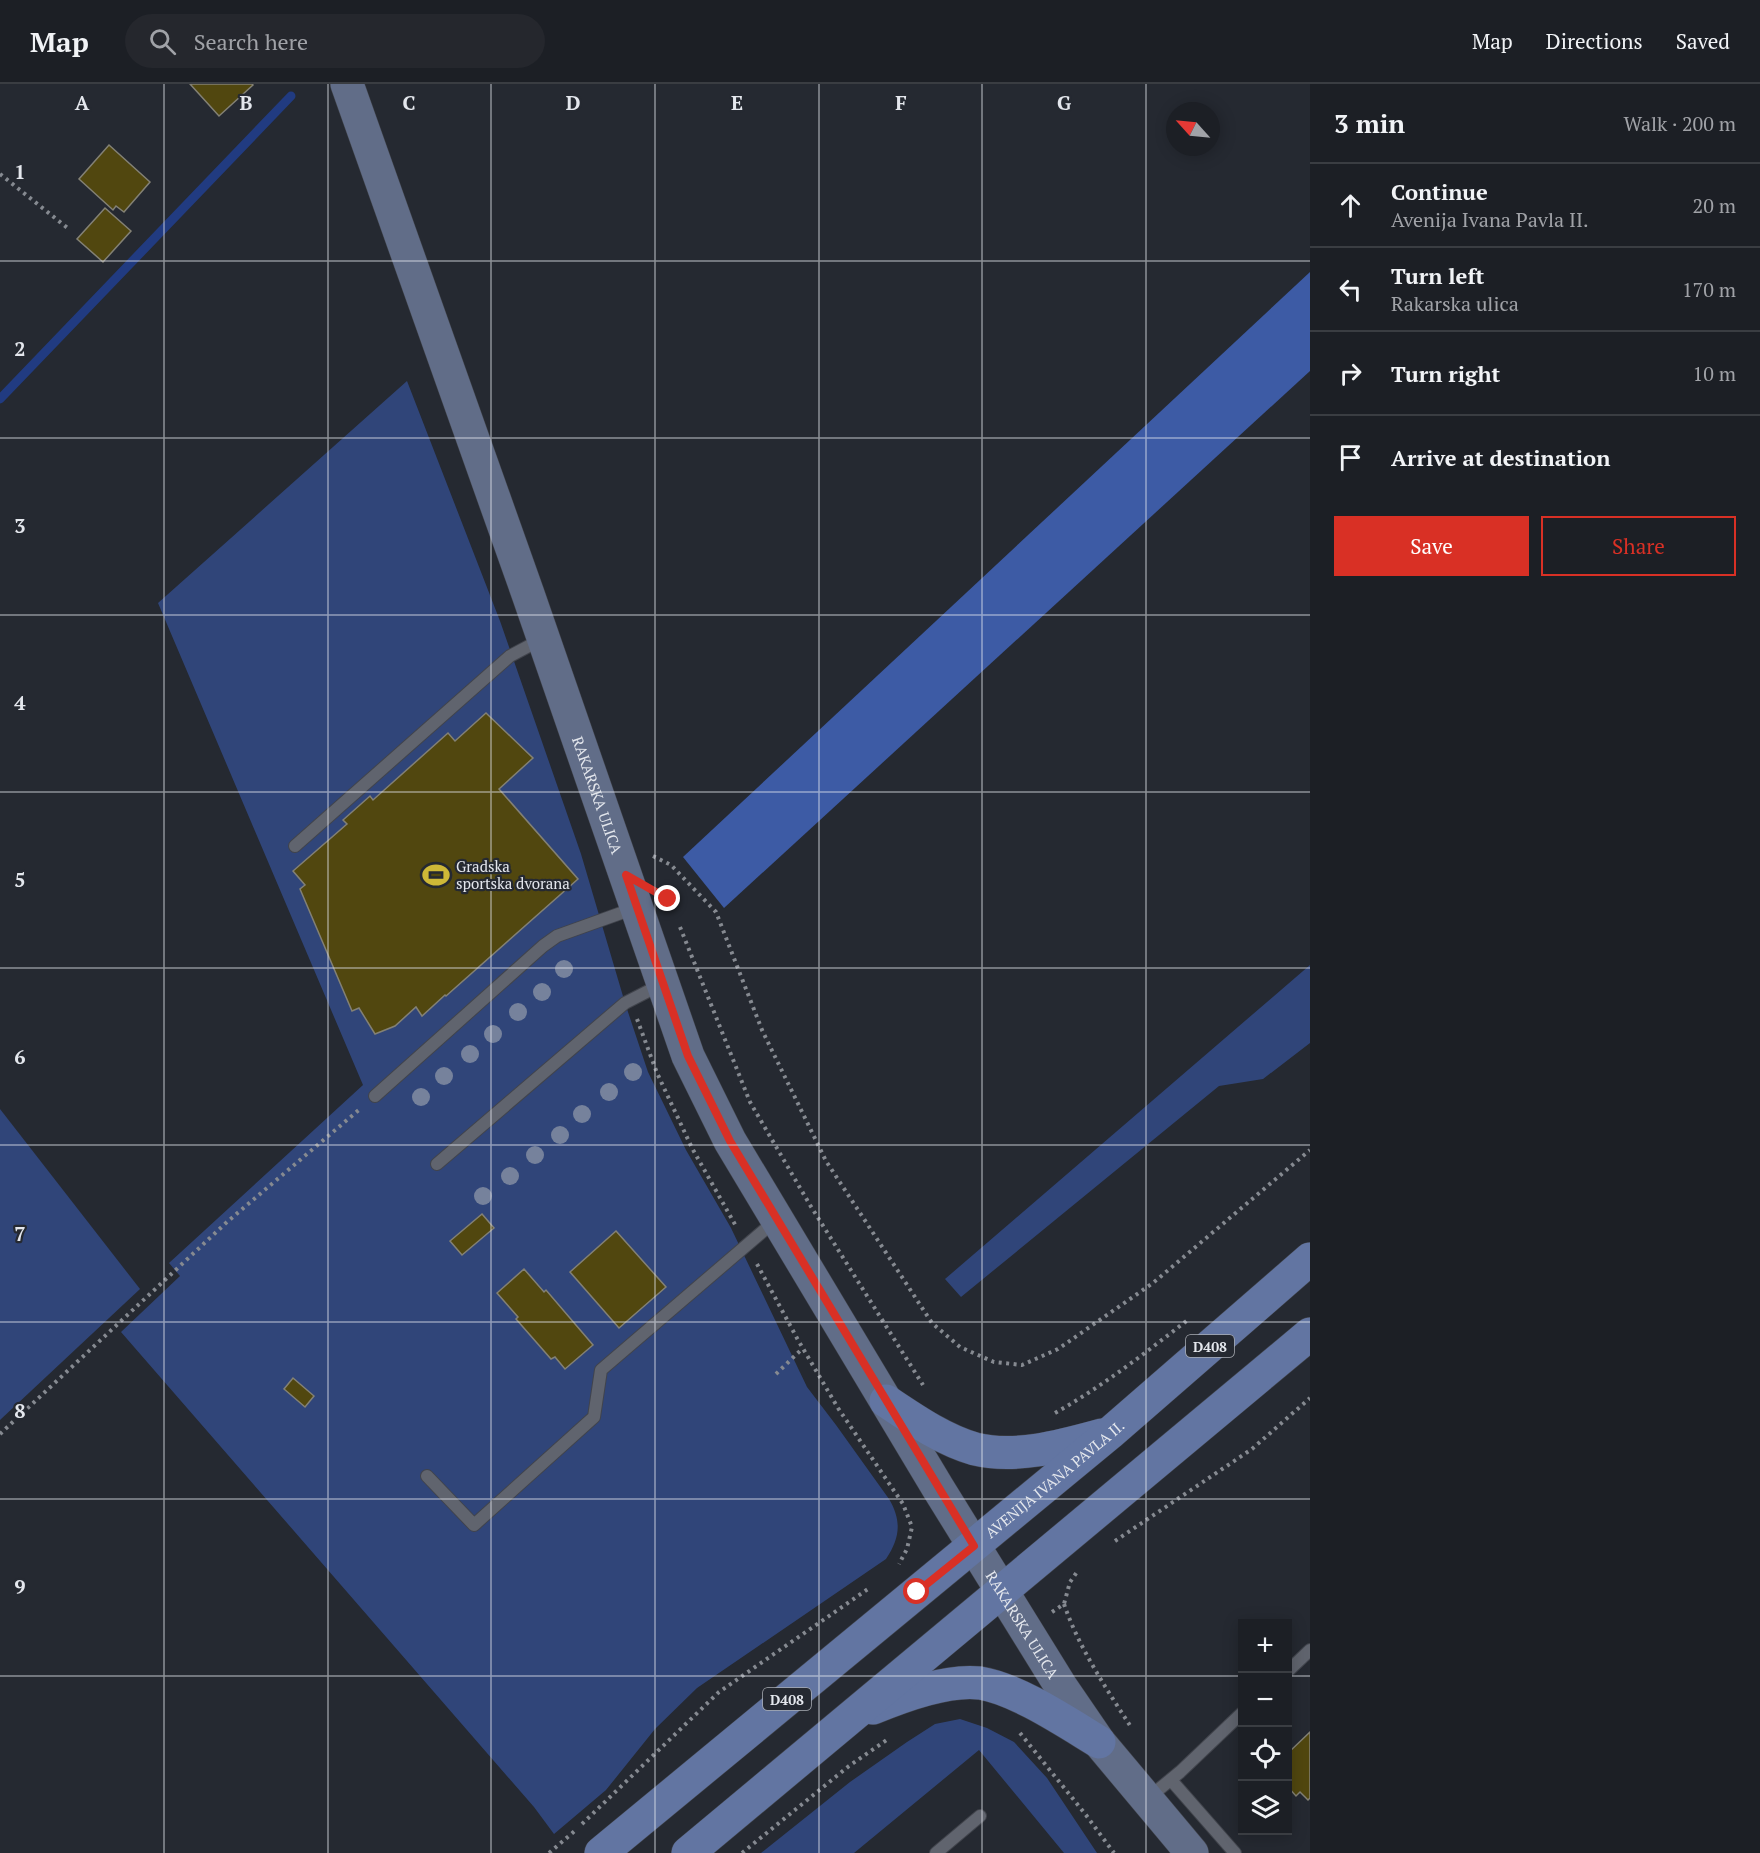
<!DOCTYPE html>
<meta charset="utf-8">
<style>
:root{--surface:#1c1f25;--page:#25272d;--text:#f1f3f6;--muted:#a0a2a7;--line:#3a3d42;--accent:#d93025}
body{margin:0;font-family:"PT Serif",serif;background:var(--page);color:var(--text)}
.controls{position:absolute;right:18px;bottom:18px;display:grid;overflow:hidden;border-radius:0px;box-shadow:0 3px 15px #0003}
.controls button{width:54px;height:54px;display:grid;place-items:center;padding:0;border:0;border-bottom:2px solid var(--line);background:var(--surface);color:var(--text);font:30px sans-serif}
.compass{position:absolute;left:1166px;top:18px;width:54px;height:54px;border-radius:50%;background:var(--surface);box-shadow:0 3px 15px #0003;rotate:297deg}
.stop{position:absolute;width:18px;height:18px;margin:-14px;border:4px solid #d93025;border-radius:50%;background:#fff}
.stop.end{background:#d93025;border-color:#fff;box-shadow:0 2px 6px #0008}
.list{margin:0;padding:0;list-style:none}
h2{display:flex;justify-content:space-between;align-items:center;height:78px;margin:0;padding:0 24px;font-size:26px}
h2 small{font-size:20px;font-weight:400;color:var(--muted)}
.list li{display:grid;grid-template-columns:39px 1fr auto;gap:18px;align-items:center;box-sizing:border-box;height:84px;padding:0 24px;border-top:2px solid var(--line)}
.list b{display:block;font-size:22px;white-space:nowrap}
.list p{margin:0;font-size:20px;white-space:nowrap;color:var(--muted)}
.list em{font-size:20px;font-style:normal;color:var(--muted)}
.actions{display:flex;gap:12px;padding:18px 24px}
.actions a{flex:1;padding:14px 0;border:2px solid var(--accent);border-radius:0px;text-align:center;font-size:21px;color:var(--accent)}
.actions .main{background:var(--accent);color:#fff}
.icon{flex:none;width:33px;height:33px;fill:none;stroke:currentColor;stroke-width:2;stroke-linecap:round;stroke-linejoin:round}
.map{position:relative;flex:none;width:1310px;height:1769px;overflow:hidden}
header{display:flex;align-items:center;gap:36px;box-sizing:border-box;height:84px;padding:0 30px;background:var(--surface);border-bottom:2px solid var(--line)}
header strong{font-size:28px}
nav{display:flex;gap:33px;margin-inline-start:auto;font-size:21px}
.search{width:420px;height:54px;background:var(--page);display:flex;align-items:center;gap:15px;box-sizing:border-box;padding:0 21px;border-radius:33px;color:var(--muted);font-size:22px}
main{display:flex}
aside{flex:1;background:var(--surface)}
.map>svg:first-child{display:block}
.green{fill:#304579}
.forest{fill:#3d5ba5}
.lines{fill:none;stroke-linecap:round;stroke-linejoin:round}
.stream{stroke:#213b81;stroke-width:9}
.building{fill:#51470f;stroke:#838175;stroke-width:1.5}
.service-casing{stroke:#41444c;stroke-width:14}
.secondary-casing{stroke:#41444c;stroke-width:34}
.primary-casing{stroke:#41444c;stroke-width:34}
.path{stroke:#868a91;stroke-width:4;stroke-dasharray:3 4.5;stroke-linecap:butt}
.service{stroke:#60646e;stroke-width:12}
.secondary{stroke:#616d88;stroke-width:33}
.primary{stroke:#6275a2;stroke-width:33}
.tree{fill:#76829c}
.route{stroke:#d93025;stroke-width:8}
.grid{fill:none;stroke:#e4e7ed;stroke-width:1.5;stroke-opacity:0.55}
.labels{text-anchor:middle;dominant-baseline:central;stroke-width:4.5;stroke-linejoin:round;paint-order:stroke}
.shield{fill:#252931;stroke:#abaeb5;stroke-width:1.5}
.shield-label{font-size:14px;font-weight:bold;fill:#e4e7ed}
.street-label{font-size:15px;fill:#e4e7ed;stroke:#252931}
.poi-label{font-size:15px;fill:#e4e7ed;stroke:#252931;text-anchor:start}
.grid-label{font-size:20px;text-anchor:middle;font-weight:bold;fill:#e4e7ed;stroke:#252931;stroke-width:4.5;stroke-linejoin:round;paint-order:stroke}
</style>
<header>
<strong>Map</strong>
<div class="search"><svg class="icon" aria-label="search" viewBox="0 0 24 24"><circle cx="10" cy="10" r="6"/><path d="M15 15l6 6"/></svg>Search here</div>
<nav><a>Map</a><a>Directions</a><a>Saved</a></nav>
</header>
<main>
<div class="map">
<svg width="1310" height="1769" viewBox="0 0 1310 1769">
<rect width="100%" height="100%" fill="#252931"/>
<!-- green -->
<g class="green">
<path d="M407 297 500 537 581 770 625 919 648 988 686 1066 731 1144 807 1303 836 1341 889 1415C902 1437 900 1454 886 1475L697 1604 655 1645 606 1706 554 1750 534 1723 121 1248 180 1192 169 1179 363 1001 158 519Z"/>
<path d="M1310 881V959L1263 995 1219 1002 961 1213 945 1195Z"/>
<path d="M0 1025 140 1205 0 1336Z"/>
<path d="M960 1635 987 1644 1014 1658 1047 1694 1097 1769H1064L979 1666 854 1769H761L850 1698 907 1658 935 1640Z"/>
</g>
<!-- forest -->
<path class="forest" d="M1310 188V287L724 824 683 773Z"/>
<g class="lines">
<!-- stream -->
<path class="stream" d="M0 315 291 12"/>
</g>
<!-- building -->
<g class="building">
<path d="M190 0H252L253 1 219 32Z"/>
<path d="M109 61 150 98 124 128 116 122 113 126 79 95Z"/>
<path d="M105 124 131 147 103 178 77 155Z"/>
<path d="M486 629 533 674 499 705 578 795 446 912 445 911 422 932 416 923 395 942 375 950 359 924 352 927 300 805 305 801 293 787 347 740 343 736 370 712 373 716 448 649 455 657Z"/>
<path d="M482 1130 494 1144 462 1171 450 1157Z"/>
<path d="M616 1147 666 1203 619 1244 570 1188Z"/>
<path d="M524 1185 544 1208 546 1206 593 1261 565 1285 555 1273 551 1275 516 1235 518 1233 497 1209Z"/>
<path d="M293 1294 314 1312 305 1323 284 1305Z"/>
<path d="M1310 1648V1714L1308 1716 1300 1708 1296 1712 1288 1703V1669Z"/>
</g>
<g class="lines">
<defs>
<g id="service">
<path d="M295 762 510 572 542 555"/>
<path d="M375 1012 543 862 557 852 635 824"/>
<path d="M437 1080 625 919 662 900"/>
<path d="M427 1392 474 1441 594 1333 601 1286 776 1136"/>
<path d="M1288 1587 1310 1566"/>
<path d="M1171 1696 1235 1769"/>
<path d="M1147 1715 1180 1688 1242 1629"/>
<path d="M936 1769 980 1732"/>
</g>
<g id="secondary">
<path id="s1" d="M347 0 528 510 688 972 730 1057 938 1404 1060 1601 1099 1658 1192 1769"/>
</g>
<g id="primary">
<path d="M886 1317C913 1335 943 1356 975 1365 1016 1375 1062 1362 1102 1351"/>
<path d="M873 1624C902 1612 947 1595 980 1599 1017 1605 1066 1638 1099 1658"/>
<path id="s2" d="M601 1769 1110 1349 1310 1175"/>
<path d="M688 1769 1310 1250"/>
</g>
</defs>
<!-- service casing -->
<use href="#service" class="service-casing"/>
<!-- secondary casing -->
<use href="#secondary" class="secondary-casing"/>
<!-- primary casing -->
<use href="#primary" class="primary-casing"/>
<!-- path -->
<g class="path">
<path d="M0 90 70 146"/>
<path d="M653 772 671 781 716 828 762 946 826 1077 932 1239 960 1263 994 1278 1022 1281 1058 1265 1153 1199 1310 1066"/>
<path d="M680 843 750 1018 810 1121 923 1301"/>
<path d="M637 935 657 989 692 1064 737 1144"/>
<path d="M757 1180 798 1256 838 1324 903 1420 912 1443 907 1465 899 1480"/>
<path d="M776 1290 803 1264"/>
<path d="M1055 1329C1103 1302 1145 1269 1189 1235"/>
<path d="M0 1350 227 1138 360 1025"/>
<path d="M1115 1457 1252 1365 1310 1314"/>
<path d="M1064 1520C1078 1562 1107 1606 1131 1643"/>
<path d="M1052 1528 1064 1520 1070 1498 1077 1488"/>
<path d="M1020 1649 1086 1731 1114 1769"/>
<path d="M582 1740 719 1608 868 1505"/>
<path d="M549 1769 577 1745"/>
<path d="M742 1769 849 1682 888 1655"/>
</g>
<!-- service -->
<use href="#service" class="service"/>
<!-- secondary -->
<use href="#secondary" class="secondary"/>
<!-- primary -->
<use href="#primary" class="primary"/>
</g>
<!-- trees -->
<g class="tree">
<circle cx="564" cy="885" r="9"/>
<circle cx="542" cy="908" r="9"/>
<circle cx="518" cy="928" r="9"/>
<circle cx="493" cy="950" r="9"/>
<circle cx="470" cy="970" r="9"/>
<circle cx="633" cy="988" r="9"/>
<circle cx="444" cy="992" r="9"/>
<circle cx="609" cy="1008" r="9"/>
<circle cx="421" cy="1013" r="9"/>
<circle cx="582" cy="1030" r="9"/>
<circle cx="560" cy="1051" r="9"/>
<circle cx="535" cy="1071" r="9"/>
<circle cx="510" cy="1092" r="9"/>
<circle cx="483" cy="1112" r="9"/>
</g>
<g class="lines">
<!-- route -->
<path class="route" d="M668 815 626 791 688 972 730 1057 974 1462 917 1508"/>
</g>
<!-- grid -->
<path class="grid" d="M164 0V1769M328 0V1769M491 0V1769M655 0V1769M819 0V1769M982 0V1769M1146 0V1769M0 177H1310M0 354H1310M0 531H1310M0 708H1310M0 884H1310M0 1061H1310M0 1238H1310M0 1415H1310M0 1592H1242M1288 1592H1310"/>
<!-- icons -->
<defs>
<symbol id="stadium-bare" viewBox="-9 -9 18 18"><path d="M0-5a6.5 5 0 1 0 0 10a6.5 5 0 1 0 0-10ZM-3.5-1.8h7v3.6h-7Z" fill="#ceb837" stroke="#252931" stroke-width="2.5" paint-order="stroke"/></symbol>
</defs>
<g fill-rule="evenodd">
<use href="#stadium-bare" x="417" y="772" width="38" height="38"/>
</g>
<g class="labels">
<!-- shield labels -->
<g class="shield">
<rect x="1186" y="1251" width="48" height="22" rx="4.5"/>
<rect x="763" y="1604" width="48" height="22" rx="4.5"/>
</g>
<g class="shield-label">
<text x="1210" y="1262">D408</text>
<text x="787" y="1615">D408</text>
</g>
<!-- street labels -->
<g class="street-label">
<text stroke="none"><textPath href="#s1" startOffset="754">RAKARSKA ULICA</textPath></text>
<text stroke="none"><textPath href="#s2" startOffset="588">AVENIJA IVANA PAVLA II.</textPath></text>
<text stroke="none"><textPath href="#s1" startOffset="1690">RAKARSKA ULICA</textPath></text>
</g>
<!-- poi labels -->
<g class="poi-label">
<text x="456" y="782">Gradska<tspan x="456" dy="17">sportska dvorana</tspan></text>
</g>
</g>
<g class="grid-label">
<text x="82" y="26">A</text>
<text x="246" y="26">B</text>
<text x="409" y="26">C</text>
<text x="573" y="26">D</text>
<text x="737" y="26">E</text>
<text x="901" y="26">F</text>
<text x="1064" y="26">G</text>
<text x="20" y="95">1</text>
<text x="20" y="272">2</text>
<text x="20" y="449">3</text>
<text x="20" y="626">4</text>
<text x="20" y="803">5</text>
<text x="20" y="980">6</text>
<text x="20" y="1157">7</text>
<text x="20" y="1334">8</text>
<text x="20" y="1510">9</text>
</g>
</svg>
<div class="controls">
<button>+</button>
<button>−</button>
<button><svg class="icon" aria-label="locate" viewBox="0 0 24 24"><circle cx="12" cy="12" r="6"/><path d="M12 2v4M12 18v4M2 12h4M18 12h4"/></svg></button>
<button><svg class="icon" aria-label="layers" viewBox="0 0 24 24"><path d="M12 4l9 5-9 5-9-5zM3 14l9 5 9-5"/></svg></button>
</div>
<svg class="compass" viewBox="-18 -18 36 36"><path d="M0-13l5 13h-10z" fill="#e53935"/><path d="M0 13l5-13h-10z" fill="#a0a2a7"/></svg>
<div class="stop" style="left:917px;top:1508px"></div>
<div class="stop end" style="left:668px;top:815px"></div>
</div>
<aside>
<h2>3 min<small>Walk · 200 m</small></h2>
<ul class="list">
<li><svg class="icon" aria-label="ahead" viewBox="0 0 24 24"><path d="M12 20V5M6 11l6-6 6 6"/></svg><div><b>Continue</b><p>Avenija Ivana Pavla II.</p></div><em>20 m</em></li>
<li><svg class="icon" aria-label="left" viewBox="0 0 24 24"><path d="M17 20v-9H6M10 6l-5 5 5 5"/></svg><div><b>Turn left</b><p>Rakarska ulica</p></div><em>170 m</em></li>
<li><svg class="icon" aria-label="right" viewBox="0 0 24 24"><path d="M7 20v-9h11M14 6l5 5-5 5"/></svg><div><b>Turn right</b></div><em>10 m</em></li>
<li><svg class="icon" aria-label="arrive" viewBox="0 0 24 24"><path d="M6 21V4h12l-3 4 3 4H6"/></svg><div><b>Arrive at destination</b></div></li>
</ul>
<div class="actions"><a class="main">Save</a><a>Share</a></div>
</aside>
</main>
